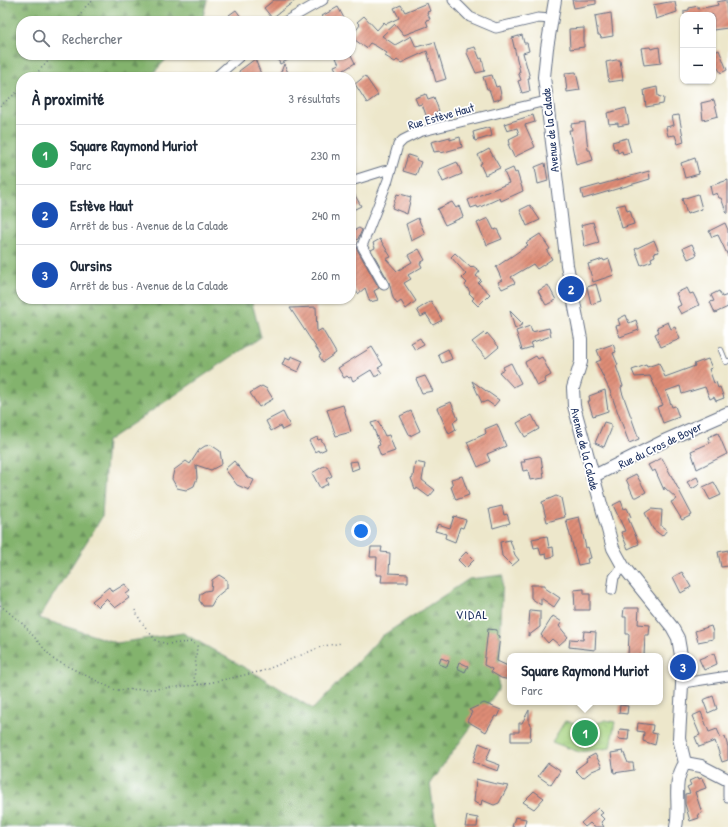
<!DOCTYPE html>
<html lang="fr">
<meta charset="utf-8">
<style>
:root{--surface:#fff;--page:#f2f2f3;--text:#1f2937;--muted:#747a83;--line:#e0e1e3;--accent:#1a73e8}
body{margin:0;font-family:"Patrick Hand",sans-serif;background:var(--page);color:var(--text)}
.controls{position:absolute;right:12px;top:12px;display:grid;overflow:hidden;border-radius:8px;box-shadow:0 1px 3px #0004}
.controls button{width:36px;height:36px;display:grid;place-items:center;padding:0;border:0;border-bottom:1px solid var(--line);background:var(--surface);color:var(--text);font:20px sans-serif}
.you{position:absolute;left:361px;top:531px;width:14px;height:14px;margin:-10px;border:3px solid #fff;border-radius:50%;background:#1a73e8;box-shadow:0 0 0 6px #1a73e833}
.badge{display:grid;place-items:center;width:26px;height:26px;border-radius:50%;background:var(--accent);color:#fff;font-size:13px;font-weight:700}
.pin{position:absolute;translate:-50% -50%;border:2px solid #fff;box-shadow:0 1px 4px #0006}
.popup{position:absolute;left:507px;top:653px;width:156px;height:52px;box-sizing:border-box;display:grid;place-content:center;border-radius:8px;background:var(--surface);filter:drop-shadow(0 1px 3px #0005);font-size:13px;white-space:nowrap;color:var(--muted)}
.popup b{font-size:15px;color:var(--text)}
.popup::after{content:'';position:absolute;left:50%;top:100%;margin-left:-8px;border:8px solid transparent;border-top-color:var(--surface)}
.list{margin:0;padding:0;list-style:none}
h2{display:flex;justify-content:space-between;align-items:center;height:52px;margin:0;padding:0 16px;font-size:17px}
h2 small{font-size:13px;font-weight:400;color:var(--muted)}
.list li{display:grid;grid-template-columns:26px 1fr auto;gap:12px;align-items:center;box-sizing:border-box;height:60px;padding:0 16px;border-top:1px solid var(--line)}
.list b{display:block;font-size:15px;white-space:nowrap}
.list p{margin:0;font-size:13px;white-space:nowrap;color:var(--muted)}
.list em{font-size:13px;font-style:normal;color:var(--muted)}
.icon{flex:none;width:22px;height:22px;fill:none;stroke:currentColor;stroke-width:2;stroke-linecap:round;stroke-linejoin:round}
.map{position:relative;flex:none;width:728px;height:827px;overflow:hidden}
.search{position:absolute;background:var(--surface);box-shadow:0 1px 3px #0004;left:16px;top:16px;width:340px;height:44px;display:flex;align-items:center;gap:10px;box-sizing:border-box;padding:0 14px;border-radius:16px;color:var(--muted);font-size:15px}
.panel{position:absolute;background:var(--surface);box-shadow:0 1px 3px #0004;left:16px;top:72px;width:340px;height:232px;border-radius:16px}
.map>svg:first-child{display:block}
.forest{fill:url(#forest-firs);stroke:#4f7166}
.park{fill:url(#park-crowns);stroke:#60806e}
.building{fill:url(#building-hatch)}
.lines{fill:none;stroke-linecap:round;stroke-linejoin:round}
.lane-casing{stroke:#646f84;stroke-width:6}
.street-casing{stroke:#646f84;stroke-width:11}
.secondary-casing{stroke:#646f84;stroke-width:14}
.path{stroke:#646f84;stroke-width:1.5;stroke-dasharray:1 3;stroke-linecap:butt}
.lane{stroke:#fff;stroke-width:4.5}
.street{stroke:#fff;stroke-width:9}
.secondary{stroke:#fff;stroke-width:12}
.labels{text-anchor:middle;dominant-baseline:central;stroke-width:3.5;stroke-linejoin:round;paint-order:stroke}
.street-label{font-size:12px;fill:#1b2f5e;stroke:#fff}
.neighbourhood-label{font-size:13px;letter-spacing:1px;fill:#1b2f5e;stroke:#fff}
</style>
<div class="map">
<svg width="728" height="827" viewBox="0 0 728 827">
<defs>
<pattern id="forest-firs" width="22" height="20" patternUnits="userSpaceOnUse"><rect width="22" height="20" fill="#83b36d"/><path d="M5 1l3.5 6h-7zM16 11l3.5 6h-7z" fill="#6a925d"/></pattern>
<pattern id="park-crowns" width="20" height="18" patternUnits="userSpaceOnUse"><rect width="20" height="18" fill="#a4d17e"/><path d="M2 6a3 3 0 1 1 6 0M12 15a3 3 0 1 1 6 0" fill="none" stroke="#85aa6a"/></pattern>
<pattern id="building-hatch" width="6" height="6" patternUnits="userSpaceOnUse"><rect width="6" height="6" fill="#de8c76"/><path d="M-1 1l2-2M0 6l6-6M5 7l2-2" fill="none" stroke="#b37364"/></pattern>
</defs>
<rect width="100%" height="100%" fill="#fff"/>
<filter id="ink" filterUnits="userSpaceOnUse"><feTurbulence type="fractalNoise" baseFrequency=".025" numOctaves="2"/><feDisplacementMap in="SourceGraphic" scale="8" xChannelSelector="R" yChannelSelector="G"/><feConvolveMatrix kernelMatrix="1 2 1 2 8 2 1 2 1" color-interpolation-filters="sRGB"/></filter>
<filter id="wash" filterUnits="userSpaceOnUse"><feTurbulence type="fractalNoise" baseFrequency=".012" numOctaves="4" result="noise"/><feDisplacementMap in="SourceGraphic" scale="16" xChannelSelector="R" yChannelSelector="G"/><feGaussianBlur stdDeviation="0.9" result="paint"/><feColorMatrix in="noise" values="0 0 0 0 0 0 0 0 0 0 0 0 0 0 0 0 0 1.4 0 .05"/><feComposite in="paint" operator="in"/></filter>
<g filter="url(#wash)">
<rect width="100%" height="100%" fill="#ede7cb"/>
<!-- forest -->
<path class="forest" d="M0 0H207L202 21H21V55H170L150 77H21V299H251L261 337 107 441 102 517 39 618 117 643 183 633 263 678 313 709 382 636 469 579 503 575 498 690 430 783 436 827H0Z"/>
<!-- park -->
<path class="park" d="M605 720 615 722 610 748 579 752 552 742 565 721C580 724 591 727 605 720Z"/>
<g id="blocks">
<!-- building -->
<g class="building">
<path d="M274 0H296L272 18 264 8Z"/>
<path d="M572 0H596V4L574 8Z"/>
<path d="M726 0 728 28 713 30V15H684V11L689 10V8L698 6V9L718 5 717 2Z"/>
<path d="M669 2H675L677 12 656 19 653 5Z"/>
<path d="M427 3 430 11 427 12 430 19 426 20 428 26 404 35 395 24 382 36 395 45 411 36 416 47 435 42 446 79 436 82 427 51 401 63 397 60 395 62 385 56 387 53 376 46 370 43 366 48 351 37 360 25 357 22 364 16 377 30 384 22 386 24 399 18 394 8 401 5 405 12Z"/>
<path d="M338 7 344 18 338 21H325L322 16Z"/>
<path d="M236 10 244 21H234L229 15Z"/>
<path d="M611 13 613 36 601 38 600 35H598L595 16Z"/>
<path d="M584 28V47L570 49 569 29Z"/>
<path d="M522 35 524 43H527L529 51 523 53 530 78H528L530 91 522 93 518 81 521 80 518 72H520L512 38Z"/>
<path d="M475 47 480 59 482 58 485 71 476 73 467 53V49Z"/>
<path d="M650 47 651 49 659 47 661 63 644 65 641 48Z"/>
<path d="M719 50 727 70 721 73 716 65 713 66V53Z"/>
<path d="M276 55H298L280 64Z"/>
<path d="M343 55H351L355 63 338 74 334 66 339 64 336 58Z"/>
<path d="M255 59 261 74 254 77H240L239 71Z"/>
<path d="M616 60H620L623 80 609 82 606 62Z"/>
<path d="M284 64 290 77H279Z"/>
<path d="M576 72 580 90 567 92 565 73Z"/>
<path d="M492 75 496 87 499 86 501 94V99L493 101 489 89H487L483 77Z"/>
<path d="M365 76 378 95 367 103 355 84Z"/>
<path d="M657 87 658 96 664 98 663 104 646 107 644 90Z"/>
<path d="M426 94 428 99 434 97 439 111 436 112 437 115 427 118 422 104 418 105 415 98Z"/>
<path d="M714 100 718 116 703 120 701 103Z"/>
<path d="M626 108 629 124 618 126V123L609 124 607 113Z"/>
<path d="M533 115 535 122 525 125 535 147 514 157 508 144H510L509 139 519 134 517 128 507 131 504 124Z"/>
<path d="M679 115 684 142 678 144 675 135 668 136 666 127 674 125 672 116Z"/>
<path d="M585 122 588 150H590L593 160 576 165 569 130H572L571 124Z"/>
<path d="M490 127 492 136 475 141 473 132Z"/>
<path d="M450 137V140L460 137 462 147 441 153 440 151 434 152 431 142Z"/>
<path d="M627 138 631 152 623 154 622 151 618 153 617 148 614 149 612 142Z"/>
<path d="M489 149 500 168 485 175 480 164 482 163 478 155Z"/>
<path d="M408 155 417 158 416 160 421 162 416 175 403 171Z"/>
<path d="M695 158 699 174 685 178 681 163Z"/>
<path d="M457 162 462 174 443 182 438 170Z"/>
<path d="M545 163 548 181 538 184 535 167Z"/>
<path d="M513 168 515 173 517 172 523 191 501 201 500 198 478 208 477 206 471 208 468 200 509 183 504 172Z"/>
<path d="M649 171 650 179 583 199 581 190Z"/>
<path d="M728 180V213L727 214 721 198H719L717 193 712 195 710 186Z"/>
<path d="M351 188 361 206 351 211Z"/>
<path d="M397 194 400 195V194L411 197 407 214 392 208Z"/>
<path d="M698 194 702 209 687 214 682 199Z"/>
<path d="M452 202 456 208 459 206 463 217 445 225 437 209Z"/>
<path d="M625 204 627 211 630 210 634 224 622 228 616 206Z"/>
<path d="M530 205 540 220 527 226 520 210Z"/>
<path d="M418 218 425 234 411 241 406 224Z"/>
<path d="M488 218 494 230 497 229 502 239 487 245 477 223Z"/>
<path d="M593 222 599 243 585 247 581 225Z"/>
<path d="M725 223 728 230V256L718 235 712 237 709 231Z"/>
<path d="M359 228 362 230 358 239 355 241 357 249 379 288 374 291 378 300 370 302 365 288 358 294 351 284V232Z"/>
<path d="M540 234 550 249 547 251 552 259 537 269 533 264 511 277 515 283 502 289 498 282 502 280 496 267 528 245 526 243Z"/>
<path d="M380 239 391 257 386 259 397 271 412 262 408 255 419 249 425 260 420 263 422 267 408 275 411 279 404 283 416 301 406 309 401 301 397 304 393 298 389 282 371 250 375 248 373 243Z"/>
<path d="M654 240 659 252 654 253 655 256 651 258 652 261 641 265 635 249Z"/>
<path d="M692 244 697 255 688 259 683 248Z"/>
<path d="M455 253 471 268 473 266 480 271 476 276 481 280 478 283 490 294 478 306 472 300 474 298 469 293 470 292 465 285 467 283 462 278 466 274 451 257Z"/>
<path d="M603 259 604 261 609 259 614 275 593 282 588 264Z"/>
<path d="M596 284 601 301 591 304 587 287Z"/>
<path d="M548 285 556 300 546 305 538 291Z"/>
<path d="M687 288 690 294 693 293 699 305 681 314 677 307 681 305 676 293Z"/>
<path d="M719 291 722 297 728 295V307L715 313 710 302 714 301 711 295Z"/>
<path d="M431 301 442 320 433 325 426 314 421 317 417 310Z"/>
<path d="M316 307 317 332 322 329 336 353 323 362 319 356 321 355 290 308Z"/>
<path d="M510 311 523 324 515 329Z"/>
<path d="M626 315 629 323 636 320 639 330 620 337 616 326 620 325 618 319Z"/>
<path d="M668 322 671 329 675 327 680 339 661 347 655 334 659 332 657 327Z"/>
<path d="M530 326 532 332 549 328 551 336 530 343 532 347 522 350 516 331Z"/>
<path d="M484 333 486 335 487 333 499 347 486 358 472 342Z"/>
<path d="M420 338 424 345 415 350 411 343Z"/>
<path d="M613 344 616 352 613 353 618 365 616 366 623 386 621 387 622 392 639 439 629 443 610 391 596 362 601 360 597 350Z"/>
<path d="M372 347 383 365 378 368 382 373 375 377 371 370 353 381 351 377 349 378 347 376 344 378 338 368Z"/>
<path d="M448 349 452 359 442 363 438 354Z"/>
<path d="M291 356 303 361 298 372 282 365 285 358 290 360Z"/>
<path d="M536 356 538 359 542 357 551 375 544 379 545 382 537 386 525 362Z"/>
<path d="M708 359 712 368 709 369 714 383 716 382 718 388 720 387 724 398 716 401 714 397 710 399 705 387 682 394 680 386 666 391 672 407 675 406 679 417 663 423 657 407 663 405 650 376 635 377 632 370 646 365 647 367 659 363 665 377 695 366 694 364Z"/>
<path d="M511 363 521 383 513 387 499 372 504 369 503 367Z"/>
<path d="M425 376 433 391 422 393 416 379Z"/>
<path d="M472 381 499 400 494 406 487 401 482 403Z"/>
<path d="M262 386 267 389 273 399 259 407 250 393Z"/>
<path d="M605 390 608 411 593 416 588 401H590L589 396Z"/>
<path d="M451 402 458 419 453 422 456 430 449 434 437 408Z"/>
<path d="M343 405 351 432 336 436 327 410Z"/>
<path d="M411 411 420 431 410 436 400 416Z"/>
<path d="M283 412 290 426 282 430 280 426 271 431 266 421Z"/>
<path d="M532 415 539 429 525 437 517 423Z"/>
<path d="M378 421 385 436 389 435 395 451 381 456 377 446 380 445 378 439 371 423Z"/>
<path d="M604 422 611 424V430L604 447 595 443Z"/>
<path d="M497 424 506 446 487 454 490 461 478 467 467 442 485 434 486 433 485 429Z"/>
<path d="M718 433 727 454 697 469 691 451 710 443 708 437Z"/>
<path d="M317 437 318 440 321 439 326 449 319 452 318 450 315 452 309 441Z"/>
<path d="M211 445 220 451 222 464 211 470 196 465 197 478 194 486 186 490 177 488 172 479 174 470 186 461 190 464 199 450 205 446Z"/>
<path d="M539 456 541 457 544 478 530 480 528 470 523 471 521 462H525L524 459Z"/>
<path d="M662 458 692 515 682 520 671 502 677 499 664 487V490L655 470 652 472 648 465Z"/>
<path d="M234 461 247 477 254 480 249 490 237 485 225 469Z"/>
<path d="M357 461 359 468 351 471 349 462Z"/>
<path d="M415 462 425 464 422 480 435 490 429 497 417 488 415 489 411 478 413 477Z"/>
<path d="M324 466H327L332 476 326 479 328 484 320 488 312 473Z"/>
<path d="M636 474 646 492 637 497H634L626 479Z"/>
<path d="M462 476 469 495 456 500 451 487 453 486 451 479Z"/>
<path d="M697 477 700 484 692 489 687 482Z"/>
<path d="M714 482 721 495 710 500 703 487Z"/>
<path d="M556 496 561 498 565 517 547 522 542 502Z"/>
<path d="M621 501 624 509 627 508 631 517 628 518 639 544 628 549 621 532 625 531 613 505Z"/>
<path d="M502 506 504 515 507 514 510 523 493 528 489 509Z"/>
<path d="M651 509 662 510 661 526 667 530 662 536 653 529 645 513Z"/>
<path d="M454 516 466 520 463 528 460 527 455 542 445 538 446 534 435 531 438 524 450 528Z"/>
<path d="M579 517 586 548 588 547 591 558 587 559 588 563 578 565 566 520Z"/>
<path d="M547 536 549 548 553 547 554 556 547 558 546 554 541 555 539 547 534 548 532 539Z"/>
<path d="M510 540 515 555 519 560 512 566 502 556 500 542Z"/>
<path d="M371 547H382L381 552 390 553 389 573 408 574V582H381L382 575H376L377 557H370Z"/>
<path d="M728 550V566L721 567 718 552Z"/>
<path d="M466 552 474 560 466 568 458 560Z"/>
<path d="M682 572 691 587 681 593 673 577Z"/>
<path d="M219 575 227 580V588L216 597 211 606H203L199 600 200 594 205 591 211 590 212 580Z"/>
<path d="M125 584 130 591 126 594 129 598 115 608 106 599 98 607 92 601 109 587 112 592Z"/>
<path d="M531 585H545V588L560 598 554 607 541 598V605L531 598Z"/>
<path d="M584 589V594H590V610H575L574 590Z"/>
<path d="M624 608H639L638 624 650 625 649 635H645L644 656H628L629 634H626V617H623Z"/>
<path d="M530 610 540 611V627L528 636Z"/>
<path d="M553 616 562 622 559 626 568 637 559 645 552 639 548 643 541 635Z"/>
<path d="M711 626 713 632V639L698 642 695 631Z"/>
<path d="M488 629 497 630V635L500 636 497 661 510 667V680L501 678 491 672 492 669 484 665Z"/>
<path d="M584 631 596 632 595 650 569 647 570 639 583 640Z"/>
<path d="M714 653 717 664 704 670 699 659Z"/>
<path d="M441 658 449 661 447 667 439 664Z"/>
<path d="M459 662 468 666 465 672 457 668Z"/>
<path d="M713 696 717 709 708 713 703 700Z"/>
<path d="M484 703 501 710 498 717 495 716 486 732 467 721 472 712 469 710Z"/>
<path d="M620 705 628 706 627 714 619 713Z"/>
<path d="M529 710V724H531L530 741H511V732H519V723H522Z"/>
<path d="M701 712 709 732 717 729 721 738 725 737 728 747V760L722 762 715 741 699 747 695 737 700 735 692 716Z"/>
<path d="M638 723 653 725 652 733 657 734 655 745 643 741 644 732 637 731Z"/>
<path d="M620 729 629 730 628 740 618 739Z"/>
<path d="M479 743 491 748 486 760 500 765 498 771 473 762Z"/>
<path d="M623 751 628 763H633L634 770 614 773 611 753Z"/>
<path d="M595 754 602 767 592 771 583 778 575 770 587 761 586 759Z"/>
<path d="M548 763 560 771 551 785 538 776Z"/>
<path d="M698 777 699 779 702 778 706 788 695 792 702 813 698 814 699 818 690 821 685 804V794L690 793 687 787 691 785 689 781Z"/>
<path d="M476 779 492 783 508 786 499 803 494 805 482 800 481 805 474 802Z"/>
<path d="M534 791 544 798 534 809 523 802Z"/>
<path d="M598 808 603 813 600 815 604 819 601 822 604 827H594L590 823 585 827 581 823Z"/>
<path d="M467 816 478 818 477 827H465Z"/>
<path d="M515 817 526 819 524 827H512Z"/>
</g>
</g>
</g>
<g filter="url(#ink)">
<use href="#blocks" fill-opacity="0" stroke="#646f84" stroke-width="1"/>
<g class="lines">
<defs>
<g id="lane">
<path d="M297 299V300"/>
<path d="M721 350 726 362 728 361"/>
</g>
<g id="street">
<path d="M453 0 470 17 496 28 538 18 551 19"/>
<path d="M286 21 323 0"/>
<path d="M216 77 241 55"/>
<path d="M351 181 383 171 391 170"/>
<path d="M384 285 362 246 388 180 398 145 403 140 419 132 546 101"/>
<path d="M612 590 614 577 623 566"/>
<path d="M683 683 728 676"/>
<path d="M728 786V797"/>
</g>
<g id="secondary">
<path d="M555 0 547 48 544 77 567 265 581 339V362L573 388 574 406 613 548 623 566 672 627 678 638 683 667 679 738 685 763C671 785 681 802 676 827"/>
<path d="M592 477 664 441 728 413"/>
<path d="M685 763 701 766 728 780"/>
</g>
</defs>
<!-- lane casing -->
<use href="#lane" class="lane-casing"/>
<!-- street casing -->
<use href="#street" class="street-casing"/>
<!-- secondary casing -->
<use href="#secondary" class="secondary-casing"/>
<!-- path -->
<g class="path">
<path d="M77 21 86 6 94 0"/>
<path d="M33 77 54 55"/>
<path d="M0 106 21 89"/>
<path d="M0 605 24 625 53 659 115 690 154 689 199 685"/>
<path d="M135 610 140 620 156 641 168 644 192 642 197 646 194 680 199 685 263 671 323 646 342 643"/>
</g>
<!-- lane -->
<use href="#lane" class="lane"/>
<!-- street -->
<use href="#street" class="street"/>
<!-- secondary -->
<use href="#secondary" class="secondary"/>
</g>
</g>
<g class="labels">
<!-- street labels -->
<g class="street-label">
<text transform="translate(441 116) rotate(-16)">Rue Estève Haut</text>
<text transform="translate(550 130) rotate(-96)">Avenue de la Calade</text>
<text transform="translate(660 445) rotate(-26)">Rue du Cros de Boyer</text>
<text transform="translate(585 449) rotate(76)">Avenue de la Calade</text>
</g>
<!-- neighbourhood labels -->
<g class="neighbourhood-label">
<text x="472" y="614">VIDAL</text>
</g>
</g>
</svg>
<div class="controls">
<button>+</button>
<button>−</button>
</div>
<div class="you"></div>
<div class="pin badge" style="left:585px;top:733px;background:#2e9e5b">1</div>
<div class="popup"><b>Square Raymond Muriot</b>Parc</div>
<div class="pin badge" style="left:571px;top:289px;background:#1a4fb4">2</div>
<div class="pin badge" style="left:683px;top:667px;background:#1a4fb4">3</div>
<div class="search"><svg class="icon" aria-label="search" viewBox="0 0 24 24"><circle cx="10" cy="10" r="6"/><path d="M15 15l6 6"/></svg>Rechercher</div>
<section class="panel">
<h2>À proximité<small>3 résultats</small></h2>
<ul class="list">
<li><span class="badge" style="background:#2e9e5b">1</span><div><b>Square Raymond Muriot</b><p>Parc</p></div><em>230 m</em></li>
<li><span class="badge" style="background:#1a4fb4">2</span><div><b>Estève Haut</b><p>Arrêt de bus · Avenue de la Calade</p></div><em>240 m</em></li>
<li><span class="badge" style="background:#1a4fb4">3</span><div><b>Oursins</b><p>Arrêt de bus · Avenue de la Calade</p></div><em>260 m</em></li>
</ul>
</section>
</div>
